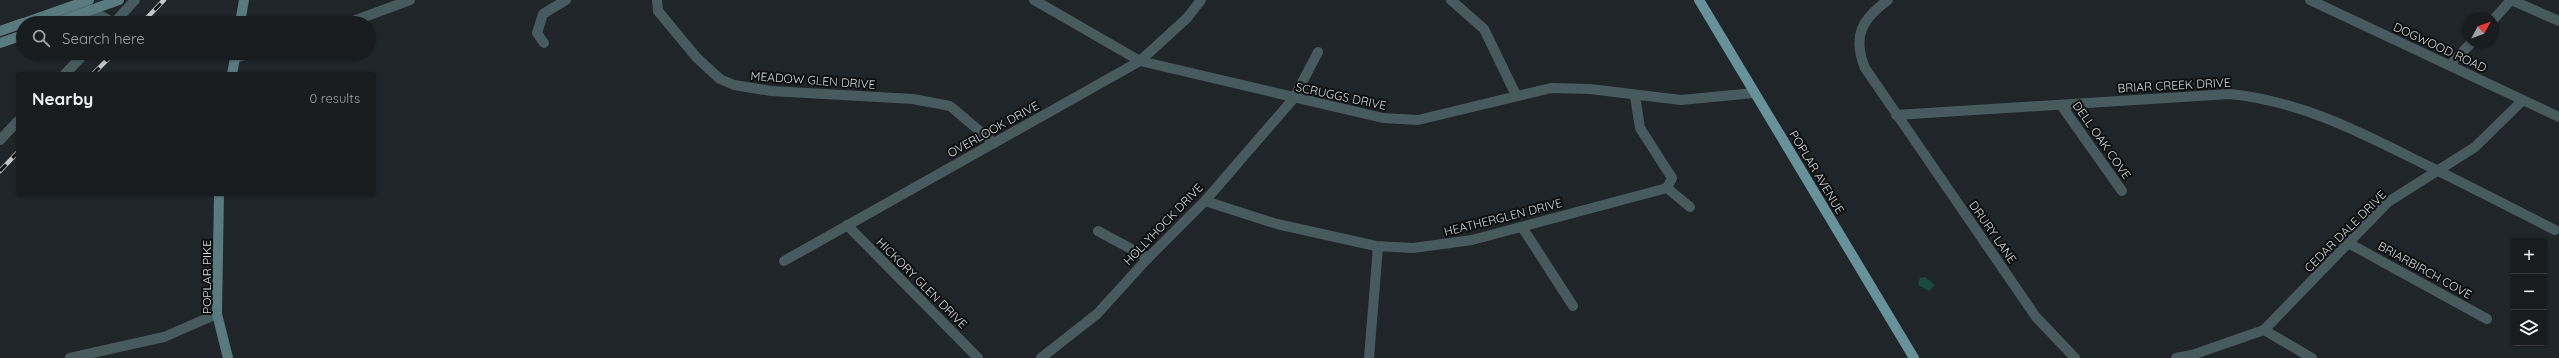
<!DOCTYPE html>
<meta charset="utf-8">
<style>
:root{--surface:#181c1f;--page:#25292c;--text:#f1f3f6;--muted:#9fa1a4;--line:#363a3d}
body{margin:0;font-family:Quicksand,sans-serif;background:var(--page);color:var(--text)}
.controls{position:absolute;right:12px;bottom:12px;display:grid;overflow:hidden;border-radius:4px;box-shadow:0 1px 3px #0004}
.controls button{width:36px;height:36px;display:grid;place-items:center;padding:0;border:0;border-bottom:1px solid var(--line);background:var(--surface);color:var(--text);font:20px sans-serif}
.compass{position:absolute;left:2463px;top:12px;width:36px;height:36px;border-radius:50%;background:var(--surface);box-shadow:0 1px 3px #0004;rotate:49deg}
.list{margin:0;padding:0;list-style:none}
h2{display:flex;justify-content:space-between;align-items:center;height:52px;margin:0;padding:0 16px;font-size:17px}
h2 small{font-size:13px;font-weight:400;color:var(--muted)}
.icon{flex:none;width:22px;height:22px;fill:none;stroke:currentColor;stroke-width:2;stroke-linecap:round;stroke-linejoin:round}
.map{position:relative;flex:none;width:2559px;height:358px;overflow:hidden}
.search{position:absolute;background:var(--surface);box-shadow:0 1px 3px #0004;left:16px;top:16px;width:360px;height:44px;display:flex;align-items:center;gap:10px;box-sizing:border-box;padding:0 14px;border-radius:22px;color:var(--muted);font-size:15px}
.panel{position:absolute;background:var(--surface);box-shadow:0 1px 3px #0004;left:16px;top:72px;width:360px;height:124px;border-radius:4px}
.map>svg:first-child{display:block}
.water{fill:#184a40}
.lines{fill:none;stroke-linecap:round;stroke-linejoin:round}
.minor{stroke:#475b5f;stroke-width:10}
.tertiary{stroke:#475b5f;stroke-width:10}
.secondary{stroke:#597a7f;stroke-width:10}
.primary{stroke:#679299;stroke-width:10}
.rail-casing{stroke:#c3c6c8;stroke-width:4.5}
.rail{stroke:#0c0e0f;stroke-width:3;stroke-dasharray:9;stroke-linecap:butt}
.labels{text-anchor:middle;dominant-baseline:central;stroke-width:4;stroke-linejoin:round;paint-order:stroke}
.street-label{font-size:12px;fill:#d8dbdd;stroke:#0c0e0f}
</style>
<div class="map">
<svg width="2559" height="358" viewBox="0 0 2559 358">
<rect width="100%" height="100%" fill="#202529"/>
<!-- water -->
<path class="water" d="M1925 277 1935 285 1929 291 1918 285 1920 278Z"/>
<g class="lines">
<!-- minor -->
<g class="minor">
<path d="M657 0 658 11 697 58 720 79 734 85 771 91 913 99 950 106 994 143"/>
<path d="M1451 0 1484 29 1516 95"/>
<path d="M1888 0C1862 19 1852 36 1865 68L2036 317 2075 358"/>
<path d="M82 15C94 12 103 14 111 23"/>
<path d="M2493 20 2511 0 2559 21"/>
<path d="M114 23 135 0"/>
<path d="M348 23 410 0"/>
<path d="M544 43 537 33 543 14 566 0"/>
<path d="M235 58 254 53"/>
<path d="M2450 65 2472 42"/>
<path d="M65 74 85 53"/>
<path d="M1635 96 1640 128 1672 178 1667 188 1690 207"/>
<path d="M2061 105 2122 191"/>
<path d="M1896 115 2230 94C2300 101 2358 131 2420 162 2465 184 2510 207 2555 230"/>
<path d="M0 140 18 121"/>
<path d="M1205 201 1277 224 1376 246 1413 248 1472 240 1667 188"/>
<path d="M847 225 978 358"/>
<path d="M1522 227 1573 306"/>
<path d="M1098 231 1148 258"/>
<path d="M2350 244 2487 319"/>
<path d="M784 261 1140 61 1187 18 1201 0"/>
<path d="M2264 330 2312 358"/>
<path d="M70 358 164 337 217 314"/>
<path d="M1041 358 1097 314 1148 258 1205 201 1294 98 1318 52"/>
<path d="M1369 358 1378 247"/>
<path d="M2176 358 2192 355 2264 330 2388 202 2475 147 2523 100"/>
</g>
<!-- tertiary -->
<g class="tertiary">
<path d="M1034 0 1140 61 1383 118 1418 120 1551 88 1590 89 1681 100 1754 93"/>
<path d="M2310 0 2559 117"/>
</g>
<!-- secondary -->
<g class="secondary">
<path d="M24 23 89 0"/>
<path d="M54 23 119 0"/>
<path d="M240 23 244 0"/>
<path d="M0 31 23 23"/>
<path d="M0 43 23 35"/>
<path d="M232 74 236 53"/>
<path d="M219 194 217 314 228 358"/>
</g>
<!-- primary -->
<path class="primary" d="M1699 0 1914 358"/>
<defs>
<g id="rail">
<path d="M142 23 164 0"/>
<path d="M93 74 114 53"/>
<path d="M0 171 18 152"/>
</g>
</defs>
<!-- rail casing -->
<use href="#rail" class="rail-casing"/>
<!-- rail -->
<use href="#rail" class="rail"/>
</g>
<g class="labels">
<!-- street labels -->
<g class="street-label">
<text transform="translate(2440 47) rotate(25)">DOGWOOD ROAD</text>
<text transform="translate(813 80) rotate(4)">MEADOW GLEN DRIVE</text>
<text transform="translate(2174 85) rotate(-3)">BRIAR CREEK DRIVE</text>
<text transform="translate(1341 96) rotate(12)">SCRUGGS DRIVE</text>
<text transform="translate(993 129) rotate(-29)">OVERLOOK DRIVE</text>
<text transform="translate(2102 140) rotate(55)">DELL OAK COVE</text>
<text transform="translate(1817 172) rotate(59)">POPLAR AVENUE</text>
<text transform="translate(1503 217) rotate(-14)">HEATHERGLEN DRIVE</text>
<text transform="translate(1163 224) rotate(-46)">HOLLYHOCK DRIVE</text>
<text transform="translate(2345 231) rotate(-45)">CEDAR DALE DRIVE</text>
<text transform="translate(1993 232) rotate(55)">DRURY LANE</text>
<text transform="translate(2425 270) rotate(29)">BRIARBIRCH COVE</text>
<text transform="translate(206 277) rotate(-90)">POPLAR PIKE</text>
<text transform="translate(922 283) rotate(45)">HICKORY GLEN DRIVE</text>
</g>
</g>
</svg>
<div class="controls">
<button>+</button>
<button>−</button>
<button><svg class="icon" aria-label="layers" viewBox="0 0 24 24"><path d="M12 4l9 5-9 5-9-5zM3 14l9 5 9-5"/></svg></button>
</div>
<svg class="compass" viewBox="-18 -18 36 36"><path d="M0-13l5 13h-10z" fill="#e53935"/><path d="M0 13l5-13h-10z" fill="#9fa1a4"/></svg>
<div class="search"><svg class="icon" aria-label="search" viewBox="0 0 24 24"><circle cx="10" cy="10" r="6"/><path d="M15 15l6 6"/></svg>Search here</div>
<section class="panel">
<h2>Nearby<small>0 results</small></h2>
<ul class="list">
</ul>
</section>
</div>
